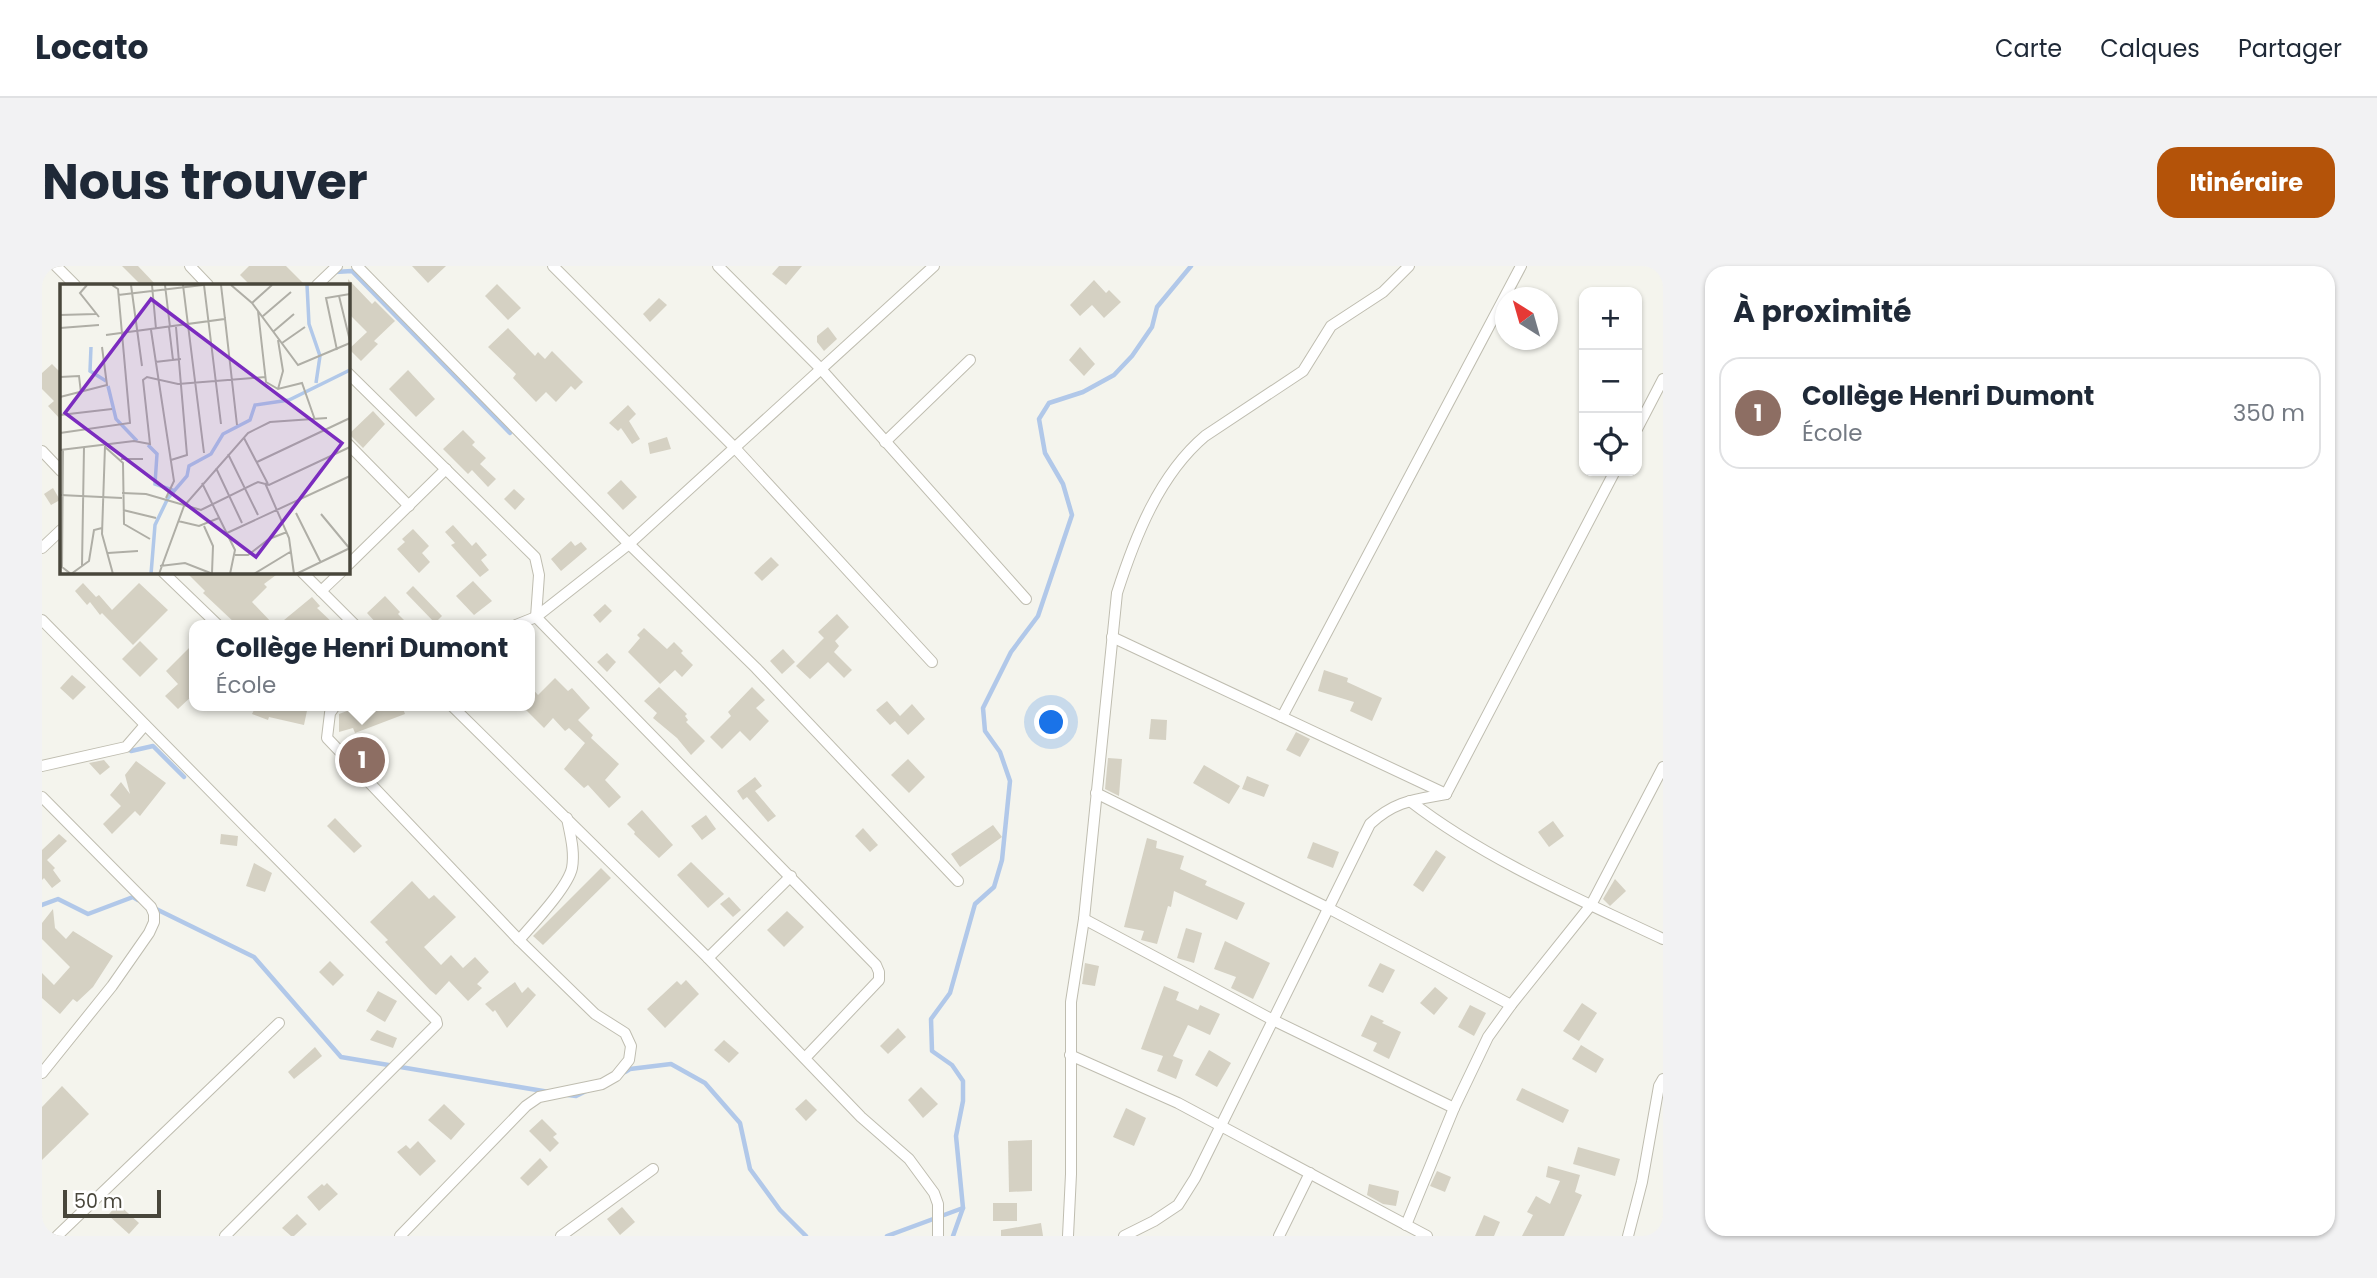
<!DOCTYPE html>
<html lang="fr">
<meta charset="utf-8">
<style>
:root{--surface:#fff;--page:#f2f2f3;--text:#1f2937;--muted:#747a83;--line:#e0e1e3;--accent:#b45309}
body{margin:0;font-family:Poppins,sans-serif;background:var(--page);color:var(--text)}
.controls{position:absolute;right:21px;top:21px;display:grid;overflow:hidden;border-radius:14px;box-shadow:0 2px 5px #0004}
.controls button{width:63px;height:63px;display:grid;place-items:center;padding:0;border:0;border-bottom:2px solid var(--line);background:var(--surface);color:var(--text);font:35px sans-serif}
.compass{position:absolute;left:1453px;top:21px;width:63px;height:63px;border-radius:50%;background:var(--surface);box-shadow:0 2px 5px #0004;rotate:323deg}
.scale{position:absolute;left:21px;bottom:18px;width:98px;box-sizing:border-box;padding-left:7px;border:4px solid #48463b;border-top:0;font-size:19px;line-height:24px;white-space:nowrap;color:#48463b;-webkit-text-stroke:5px #fff;paint-order:stroke}
.you{position:absolute;left:1010px;top:457px;width:24px;height:24px;margin:-18px;border:5px solid #fff;border-radius:50%;background:#1a73e8;box-shadow:0 0 0 10px #1a73e833}
.badge{display:grid;place-items:center;width:46px;height:46px;border-radius:50%;background:var(--accent);color:#fff;font-size:23px;font-weight:700}
.pin{position:absolute;translate:-50% -50%;border:4px solid #fff;box-shadow:0 2px 7px #0006}
.popup{position:absolute;left:147px;top:354px;width:346px;height:91px;box-sizing:border-box;display:grid;place-content:center;border-radius:14px;background:var(--surface);filter:drop-shadow(0 2px 5px #0005);font-size:23px;white-space:nowrap;color:var(--muted)}
.popup b{font-size:26px;color:var(--text)}
.popup::after{content:'';position:absolute;left:50%;top:100%;margin-left:-14px;border:14px solid transparent;border-top-color:var(--surface)}
.list{margin:0;padding:0;list-style:none}
h2{display:flex;justify-content:space-between;align-items:center;height:91px;margin:0;padding:0 28px;font-size:30px}
h2 small{font-size:23px;font-weight:400;color:var(--muted)}
.list li{display:grid;grid-template-columns:46px 1fr auto;gap:21px;align-items:center;box-sizing:border-box;height:112px;margin:0 14px 14px;padding:0 14px;border:2px solid var(--line);border-radius:21px}
.list b{display:block;font-size:26px;white-space:nowrap}
.list p{margin:0;font-size:23px;white-space:nowrap;color:var(--muted)}
.list em{font-size:23px;font-style:normal;color:var(--muted)}
.icon{flex:none;width:38px;height:38px;fill:none;stroke:currentColor;stroke-width:2;stroke-linecap:round;stroke-linejoin:round}
.map{position:relative;flex:none;width:1621px;height:970px;overflow:hidden;border-radius:21px}
header{display:flex;align-items:center;gap:42px;box-sizing:border-box;height:98px;padding:0 35px;background:var(--surface);border-bottom:2px solid var(--line)}
header strong{font-size:33px}
nav{display:flex;gap:38px;margin-inline-start:auto;font-size:24px}
.intro{display:flex;align-items:center;justify-content:space-between;box-sizing:border-box;height:168px;padding:0 42px}
h1{margin:0;font-size:49px}
.button{padding:18px 32px;border-radius:21px;background:var(--accent);color:#fff;font-size:24px;font-weight:700}
main{display:flex;gap:42px;padding:0 42px}
aside{flex:1;background:var(--surface);border-radius:21px;box-shadow:0 2px 5px #0004}
.map>svg:first-child{display:block}
.lines{fill:none;stroke-linecap:round;stroke-linejoin:round}
.stream{stroke:#b1c8e9;stroke-width:4.5}
.building{fill:#d5d1c3}
.street-casing{stroke:#bfbdb0;stroke-width:12}
.street{stroke:#fff;stroke-width:10}
.inset-river{fill:none;stroke:#b1c8e9;stroke-width:3.5}
.inset-road{fill:none;stroke:#afaea6;stroke-width:2}
.view{fill:#7b2cbf;fill-opacity:0.15;stroke:#7b2cbf;stroke-width:3.5}
.inset-edge{fill:none;stroke:#48463b;stroke-width:3.5}
</style>
<header>
<strong>Locato</strong>
<nav><a>Carte</a><a>Calques</a><a>Partager</a></nav>
</header>
<div class="intro"><h1>Nous trouver</h1><a class="button">Itinéraire</a></div>
<main>
<div class="map">
<svg width="1621" height="970" viewBox="0 0 1621 970">
<rect width="100%" height="100%" fill="#f4f4ed"/>
<g class="lines">
<!-- stream -->
<g class="stream">
<path d="M293 6 310 5 468 167"/>
<path d="M89 485 111 480 142 511"/>
<path d="M0 639 16 633 46 648 91 631 96 634"/>
<path d="M110 641 212 691 299 791 507 826"/>
<path d="M583 806 588 803 629 798 663 817 698 857 708 903 738 944 764 970"/>
<path d="M526 829 534 830 544 825"/>
<path d="M845 970 921 942"/>
<path d="M911 970 921 942 914 870 921 835V815L910 799 890 785 889 753 908 727 933 638 952 621 960 594 968 515 958 486 943 465 941 442 969 386 996 350 1030 249 1021 218 1003 187 997 153 1007 137 1041 126 1072 109 1090 90 1110 61 1115 41 1149 0"/>
</g>
</g>
<!-- building -->
<g class="building">
<path d="M80 0H96L114 19H99Z"/>
<path d="M207 0H244L263 19H208L198 9Z"/>
<path d="M370 0H404L386 17Z"/>
<path d="M737 0H760L744 19 730 8Z"/>
<path d="M306 13 330 38 333 35 353 55 332 75 336 78 319 95 307 83 325 66 306 47Z"/>
<path d="M1052 14 1064 27 1067 24 1079 36 1062 52 1050 39 1038 50 1028 39Z"/>
<path d="M455 18 479 42 466 54 443 30Z"/>
<path d="M617 32 625 39 608 56 601 48Z"/>
<path d="M786 61 795 73 782 85 775 76V70Z"/>
<path d="M466 62 493 90 496 86 503 93 510 85 541 116 533 124 529 120 514 136 504 126 494 136 471 112 474 108 446 81Z"/>
<path d="M1038 81 1053 98 1042 110 1027 94Z"/>
<path d="M10 98 19 107V154L6 140 12 135 0 123V107Z"/>
<path d="M366 104 393 133 374 151 347 123Z"/>
<path d="M586 139 594 148 587 155 598 173 590 178 579 162 576 165 567 157Z"/>
<path d="M331 145 343 158 321 182 307 168Z"/>
<path d="M421 164 433 176 430 179 444 192 438 198 454 213 446 221 430 204 426 208 401 183Z"/>
<path d="M625 171 629 183 608 188 606 177Z"/>
<path d="M579 214 595 231 581 244 565 227Z"/>
<path d="M11 222 18 234 9 239 2 228Z"/>
<path d="M472 223 483 233 473 244 462 233Z"/>
<path d="M411 259 430 280 434 276 445 289 439 294 447 304 438 311 409 279 413 277 403 266Z"/>
<path d="M371 263 387 280 380 287 388 296 377 307 355 283 363 276 360 273Z"/>
<path d="M529 275 533 280 539 276 545 283 519 305 509 293Z"/>
<path d="M729 291 737 299 720 315 712 307Z"/>
<path d="M144 306H238L222 318 225 321 210 336 232 359H195L161 327 163 325Z"/>
<path d="M431 315 450 335 432 349 414 330Z"/>
<path d="M41 317 54 331 57 329 70 344 97 317 126 344 91 379 60 347 58 349 48 336 45 339 33 325Z"/>
<path d="M371 320 400 350 393 357 364 327Z"/>
<path d="M343 330 358 346 356 348 367 359H336L325 347Z"/>
<path d="M270 331 278 340 275 342 293 359H236Z"/>
<path d="M563 338 570 345 558 357 551 349Z"/>
<path d="M795 348 807 361 793 375 797 380 792 386 810 404 802 412 786 396 768 413 754 400 782 372 776 366Z"/>
<path d="M602 362 625 383 632 376 641 385 639 387 651 399 640 411 633 404 618 418 586 386 598 372 595 369Z"/>
<path d="M98 375 116 393 98 411 80 393Z"/>
<path d="M152 377V428L136 443 123 430 136 418 124 405Z"/>
<path d="M741 383 753 396 740 408 728 395Z"/>
<path d="M565 387 574 396 565 406 555 396Z"/>
<path d="M1282 404 1306 412 1305 416 1340 432 1330 455 1308 445 1312 436 1276 425Z"/>
<path d="M30 409 44 421 31 434 18 422Z"/>
<path d="M513 412 526 425 530 422 548 442 536 454 551 469 549 472 577 498 563 514 579 531 567 542 546 519 542 522 522 503 543 477 527 462 523 465 511 452 502 462 480 440H488V420L496 429Z"/>
<path d="M617 421 645 448 643 450 646 454 644 456 663 475 649 489 635 472 611 452 615 447 602 435Z"/>
<path d="M710 421 723 434 714 442 727 455 708 475 698 465 680 483 668 471 689 450 686 446Z"/>
<path d="M845 435 858 450 870 438 883 453 866 469 853 455 848 459 834 444Z"/>
<path d="M214 440H266L262 459 227 451 226 454 210 448Z"/>
<path d="M318 440H360L363 448 313 467 311 462 297 466V448Z"/>
<path d="M1109 453 1125 454 1124 474 1107 473Z"/>
<path d="M1254 466 1268 473 1258 491 1244 484Z"/>
<path d="M1066 492 1080 493 1077 530 1063 523Z"/>
<path d="M866 493 883 511 867 527 849 509Z"/>
<path d="M62 494 68 501 58 509 47 497Z"/>
<path d="M94 495 124 517 98 550 93 545 70 568 61 558 79 540 68 529 79 516 88 528 83 509Z"/>
<path d="M1162 499 1198 520 1187 538 1151 517Z"/>
<path d="M1205 510 1227 519 1222 531 1200 523Z"/>
<path d="M713 511 720 520 713 525 734 550 726 556 705 531 701 534 695 525Z"/>
<path d="M600 544 631 579 617 592 592 568 593 566 585 558Z"/>
<path d="M664 549 674 563 660 574 649 560Z"/>
<path d="M293 552 320 580 312 587 285 560Z"/>
<path d="M1511 555 1522 570 1507 581 1496 566Z"/>
<path d="M951 559 960 571 918 601 909 588Z"/>
<path d="M821 562 836 579 828 586 813 570Z"/>
<path d="M17 568 25 575 5 594 13 602 11 604 19 615 10 622 2 612 0 614V584Z"/>
<path d="M179 568 196 570 195 580 178 578Z"/>
<path d="M1105 572 1115 575 1114 582 1142 590 1138 603 1165 615 1163 619 1203 637 1195 654 1132 625 1129 641 1126 640 1115 678 1099 674 1102 665 1082 661Z"/>
<path d="M1271 576 1297 586 1291 602 1265 592Z"/>
<path d="M1394 584 1404 591 1381 626 1371 619Z"/>
<path d="M649 596 682 628 666 642 635 609Z"/>
<path d="M212 597 230 607 223 626 204 620Z"/>
<path d="M559 602 569 612 501 679 491 670Z"/>
<path d="M1573 613 1584 625 1568 640 1561 633Z"/>
<path d="M370 615 387 633 392 629 414 651 382 681 399 699 409 689 421 702 433 691 447 706 435 718 440 722 426 735 407 715 394 729 388 724 343 676 346 674 328 656Z"/>
<path d="M687 631 699 644 691 651 678 638Z"/>
<path d="M11 643 13 662 24 673 31 665 71 690 51 721 35 736 31 733 18 748 0 732V707L12 719 28 701 0 673V657Z"/>
<path d="M745 645 762 661 742 681 725 664Z"/>
<path d="M1144 662 1160 667 1152 697 1135 692Z"/>
<path d="M1183 675 1228 697 1211 733 1189 722 1194 711 1172 703Z"/>
<path d="M288 695 302 709 291 720 277 706Z"/>
<path d="M1043 697 1057 700 1053 720 1040 718Z"/>
<path d="M1338 697 1353 704 1341 727 1326 720Z"/>
<path d="M644 714 657 728 623 762 605 743 635 715 639 719Z"/>
<path d="M473 716 480 727 486 721 494 729 465 762 453 744 451 746 443 738Z"/>
<path d="M1122 720 1137 726 1134 734 1156 744 1158 739 1178 748 1168 769 1146 759 1131 790 1141 794 1134 813 1115 805 1121 790 1099 783Z"/>
<path d="M1393 721 1406 732 1392 749 1378 737Z"/>
<path d="M336 725 355 735 343 756 324 745Z"/>
<path d="M1540 737 1555 747 1537 775 1521 765Z"/>
<path d="M1428 739 1444 747 1432 770 1416 761Z"/>
<path d="M1329 749 1342 755 1340 757 1359 766 1347 793 1331 785 1335 777 1319 770Z"/>
<path d="M856 762 864 771 846 788 838 780Z"/>
<path d="M335 764 355 772 351 782 328 774Z"/>
<path d="M682 774 697 787 687 797 672 784Z"/>
<path d="M1539 779 1562 793 1554 807 1530 793Z"/>
<path d="M273 781 280 790 252 813 246 806Z"/>
<path d="M1167 784 1189 797 1175 821 1153 809Z"/>
<path d="M20 820 47 848 0 894V841Z"/>
<path d="M879 821 896 838 881 852 866 834Z"/>
<path d="M1480 822 1527 844 1521 857 1474 834Z"/>
<path d="M764 833 775 844 764 855 753 843Z"/>
<path d="M402 838 423 858 409 874 386 854Z"/>
<path d="M1084 842 1104 852 1092 880 1071 871Z"/>
<path d="M500 853 515 868 511 871 517 877 508 886 487 865Z"/>
<path d="M990 874V925L967 926 966 875Z"/>
<path d="M376 875 394 895 378 910 355 886 364 879 368 883Z"/>
<path d="M1536 881 1578 893 1573 910 1531 898Z"/>
<path d="M498 892 506 901 486 920 478 912Z"/>
<path d="M1506 900 1538 909 1533 926 1540 929 1522 970H1480L1491 949 1485 946 1494 930 1508 938 1518 915 1504 911Z"/>
<path d="M1395 905 1409 911 1403 926 1388 920Z"/>
<path d="M285 917 296 928 277 945 265 931 280 918 282 920Z"/>
<path d="M1327 918 1357 925 1354 940 1341 938 1325 929Z"/>
<rect x="951" y="937" width="24" height="18"/>
<path d="M76 938 97 957 87 968 66 949Z"/>
<path d="M580 941 593 956 578 969 565 953Z"/>
<path d="M255 948 265 958 252 970H249L240 962Z"/>
<path d="M1442 949 1458 956 1452 970H1433Z"/>
<path d="M999 957 1001 970H959V964Z"/>
</g>
<g class="lines">
<defs>
<g id="street">
<path d="M14 0 33 19"/>
<path d="M148 0 166 19"/>
<path d="M315 0 587 278 714 402 916 615"/>
<path d="M511 0 693 182 890 396"/>
<path d="M676 0 779 103 984 333"/>
<path d="M275 19 295 0"/>
<path d="M306 107 493 291 497 309 494 351 834 699 837 706V714L763 792"/>
<path d="M1595 163 1621 113"/>
<path d="M843 176 928 94"/>
<path d="M306 178 367 240"/>
<path d="M0 185 19 205"/>
<path d="M0 282 19 264"/>
<path d="M306 299 404 203"/>
<path d="M121 306 176 359"/>
<path d="M260 306 313 359"/>
<path d="M279 325 299 306"/>
<path d="M0 354 394 754 395 758 183 970"/>
<path d="M474 359 494 351 587 278 892 0"/>
<path d="M1070 371 1404 528"/>
<path d="M293 440 288 447 285 472 477 674 553 748 583 767 589 780 587 794 574 810 560 818 497 831 484 840 358 970"/>
<path d="M410 440 666 692 819 851 867 893 892 927 896 938V970"/>
<path d="M1240 451 1479 0"/>
<path d="M0 500 84 481 103 459"/>
<path d="M1054 527 1286 642 1469 739"/>
<path d="M1404 528 1573 205"/>
<path d="M0 531 109 641 112 648V656L107 667 70 720 0 807"/>
<path d="M1368 535C1443 593 1536 633 1621 673"/>
<path d="M1042 653 1231 754 1412 842"/>
<path d="M477 674C491 658 526 621 530 602 533 585 528 568 525 552"/>
<path d="M666 692 749 610"/>
<path d="M1028 789 1136 837 1385 970"/>
<path d="M1364 959 1412 842 1446 771 1469 739 1549 639 1621 501"/>
<path d="M15 970 237 757"/>
<path d="M519 970 611 903"/>
<path d="M1026 970 1029 908V736L1042 653 1075 327C1093 271 1117 209 1163 170L1261 105 1289 60 1341 26 1367 0"/>
<path d="M1082 970 1112 955 1136 939 1153 912 1328 558C1353 535 1371 534 1404 528"/>
<path d="M1237 970 1268 907"/>
<path d="M1586 970 1600 916 1617 820 1621 813"/>
</g>
</defs>
<!-- street casing -->
<use href="#street" class="street-casing"/>
<!-- street -->
<use href="#street" class="street"/>
</g>
<!-- overview -->
<g transform="translate(18 18)">
<rect width="290" height="290" fill="#f4f4ed"/>
<path class="inset-river" d="M247 1 249 40 260 72 256 99M31 63 30 87 46 97M48 102 56 135 77 157M88 161 97 170 95 200 115 207M91 290 95 241 108 214 127 192 129 182 151 170 163 150 190 136 195 121 229 116 290 86"/>
<path class="inset-road" d="M27 1 20 9 39 33M71 1 82 82M92 1 96 45M105 1 110 43M123 1 144 169M144 1 161 140M161 1 165 35M171 1 192 19 238 81 290 59M58 11 143 1M279 12 290 57M192 19 212 1M198 27 206 98 218 105 242 99 255 136M0 31 36 30M203 32 231 8M109 43 113 76M0 44 39 41M91 46 114 197 106 214M214 47 234 30M46 51 165 35 177 141M222 59 245 43M277 66 266 14 290 10M95 78 121 75M0 93 19 92 21 109M218 105 223 87 218 56M0 113 47 101 42 63M0 131 52 125M0 149 70 139 58 5 52 1M184 154 208 200M45 162 42 250 53 290M45 163 63 179 64 240 90 255M0 166 74 157 90 160 83 96 87 93 118 100 205 93M168 170 198 231M61 175H83M111 176 127 171 116 43M197 178 290 134M156 184 182 239M142 199 175 266 170 290M205 199 229 254 234 290M62 209 86 210 141 226 198 198 209 201 290 163M0 211 62 214M63 226 96 234M236 229 261 279M261 230 290 265M118 237 139 242 159 234M144 242 153 262 152 289M167 249 290 192M48 269 78 267M175 271H188L209 255 227 248M22 282 24 163M100 282 125 279 153 290M2 283 11 290 29 277 34 246 42 244M2 284 3 166M99 290 124 222 188 149 210 138 267 134M194 290 230 268M236 290 290 264"/>
<path class="view" d="M91 15 282 159 196 273 5 129Z"/>
<rect width="290" height="290" class="inset-edge"/>
</g>
</svg>
<div class="controls">
<button>+</button>
<button>−</button>
<button><svg class="icon" aria-label="locate" viewBox="0 0 24 24"><circle cx="12" cy="12" r="6"/><path d="M12 2v4M12 18v4M2 12h4M18 12h4"/></svg></button>
</div>
<svg class="compass" viewBox="-18 -18 36 36"><path d="M0-13l5 13h-10z" fill="#e53935"/><path d="M0 13l5-13h-10z" fill="#747a83"/></svg>
<div class="scale">50 m</div>
<div class="you"></div>
<div class="pin badge" style="left:320px;top:494px;background:#8d6e63">1</div>
<div class="popup"><b>Collège Henri Dumont</b>École</div>
</div>
<aside>
<h2>À proximité<small></small></h2>
<ul class="list">
<li><span class="badge" style="background:#8d6e63">1</span><div><b>Collège Henri Dumont</b><p>École</p></div><em>350 m</em></li>
</ul>
</aside>
</main>
